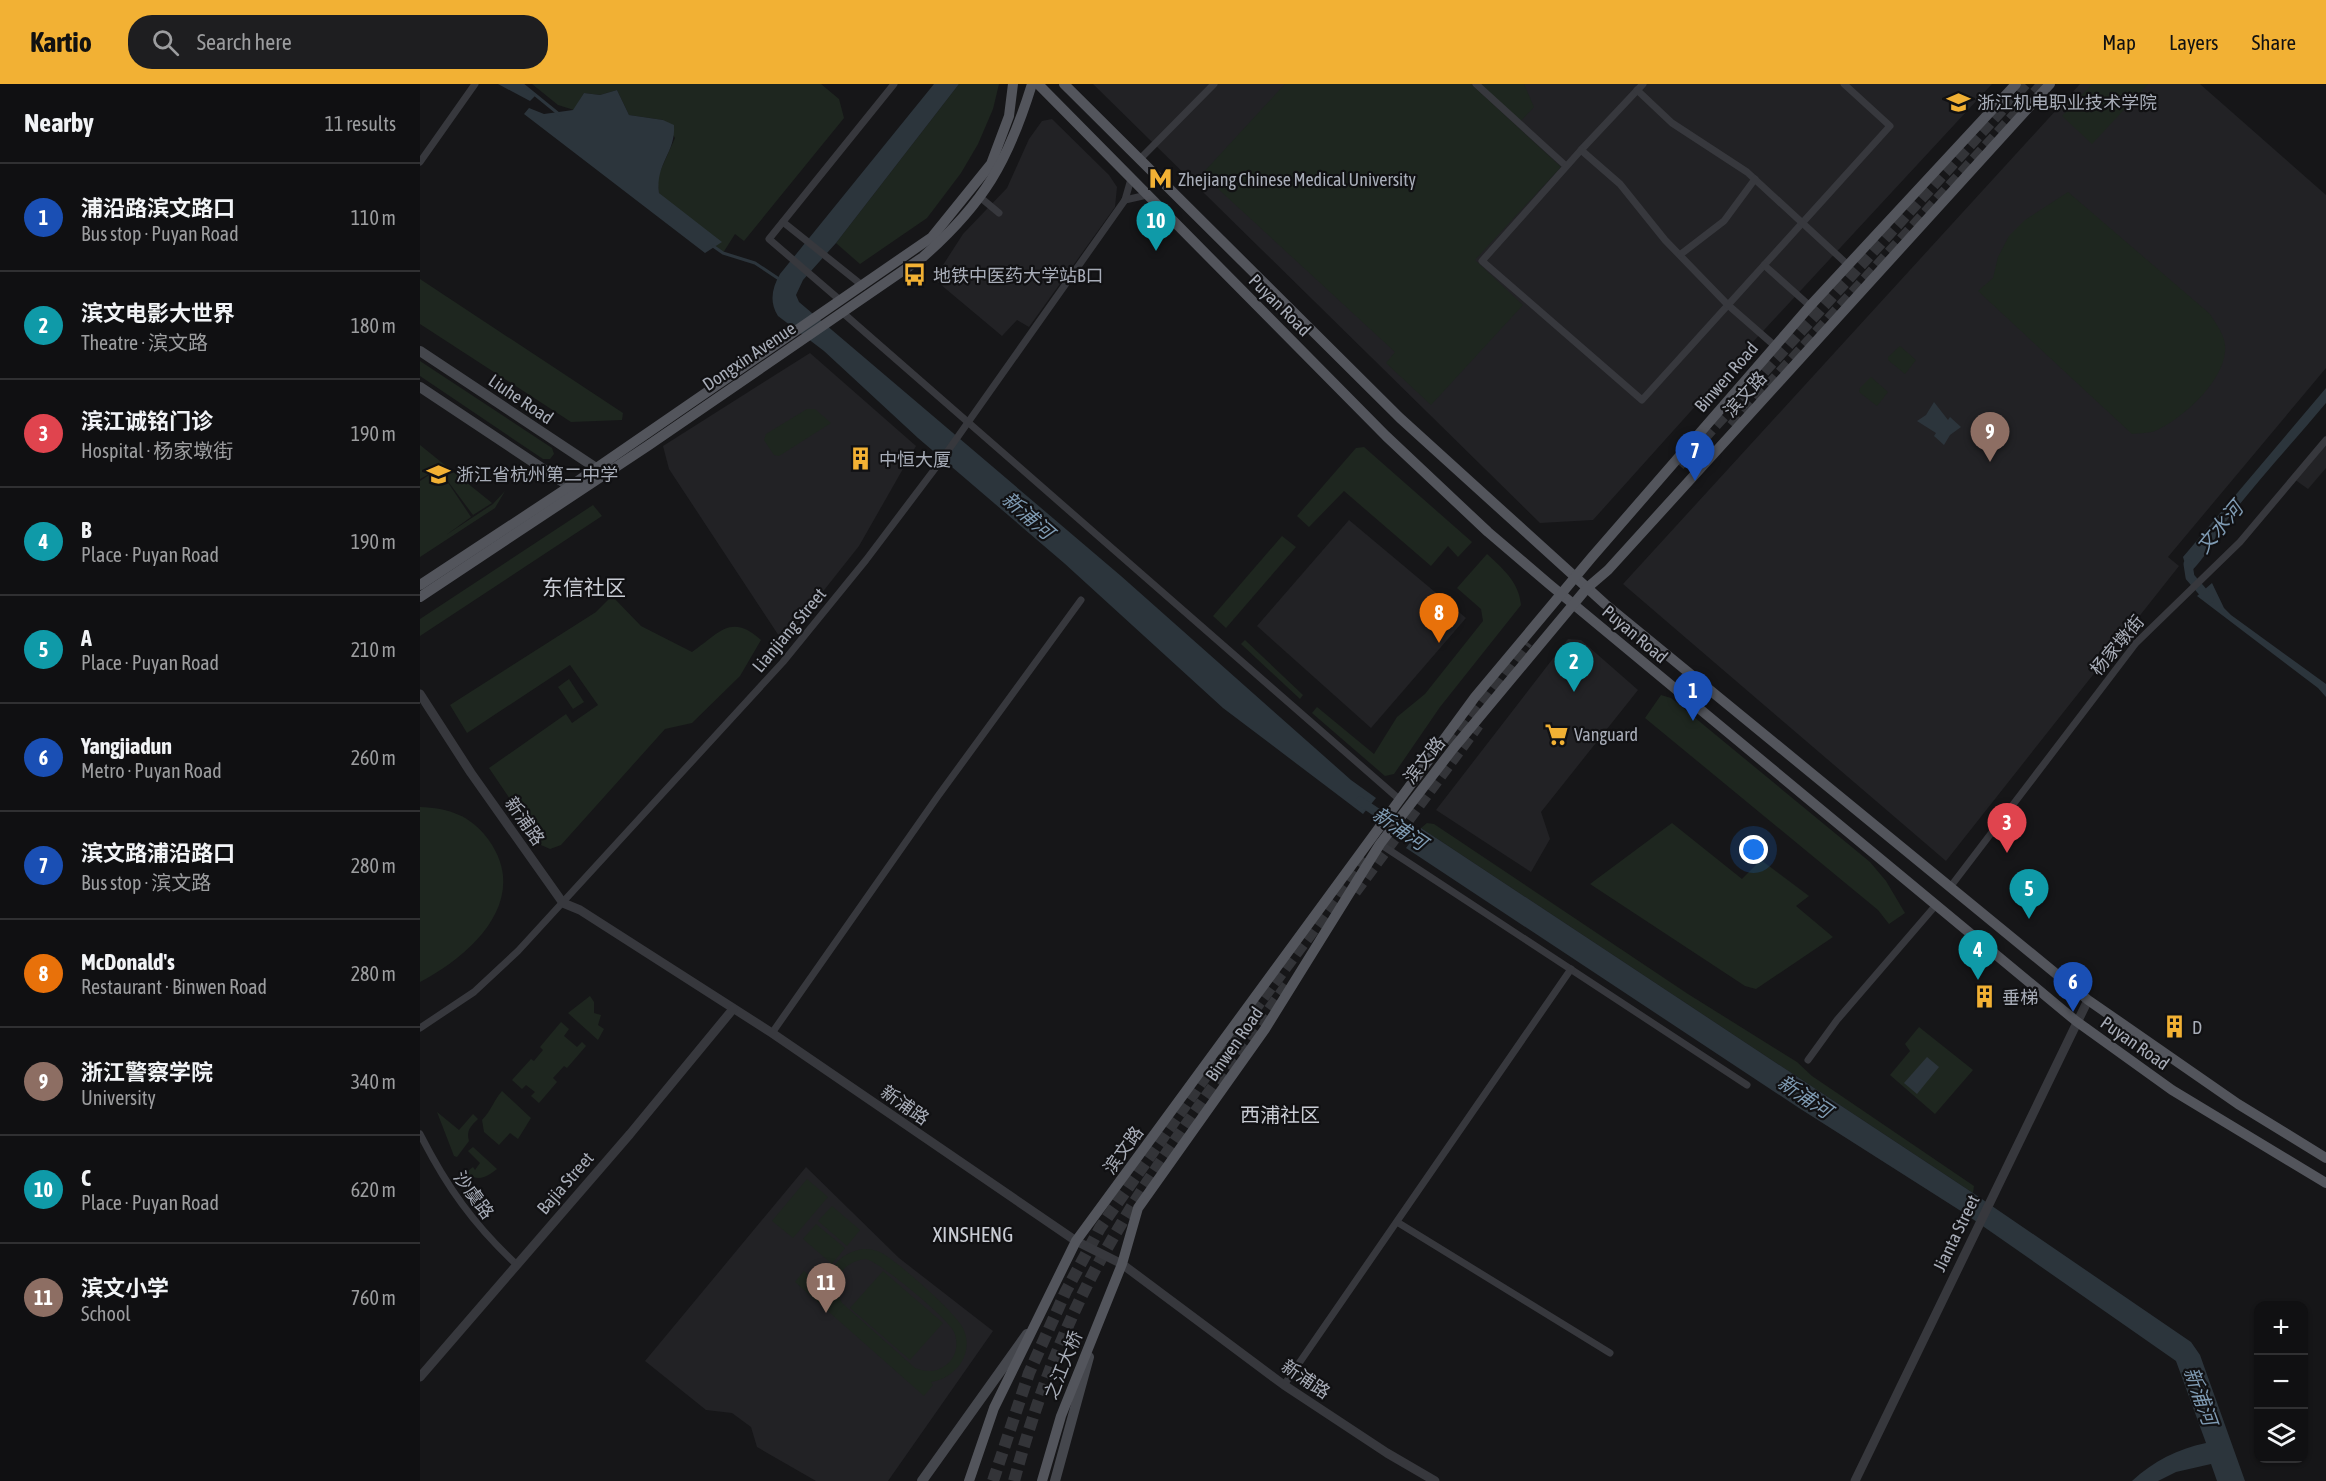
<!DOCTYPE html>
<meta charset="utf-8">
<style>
:root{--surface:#101012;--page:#1e1e20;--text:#f1f3f6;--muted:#9c9d9f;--line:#303032;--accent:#f2b134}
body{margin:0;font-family:"Asap Condensed","Noto Sans SC",sans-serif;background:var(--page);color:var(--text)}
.controls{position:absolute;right:18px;bottom:18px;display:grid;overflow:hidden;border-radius:12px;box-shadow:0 2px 4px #0004}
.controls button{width:54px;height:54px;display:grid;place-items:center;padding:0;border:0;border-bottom:2px solid var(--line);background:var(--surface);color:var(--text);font:30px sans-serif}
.you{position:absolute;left:1334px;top:766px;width:21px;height:21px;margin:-15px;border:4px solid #fff;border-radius:50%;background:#1a73e8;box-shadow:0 0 0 9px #1a73e833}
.badge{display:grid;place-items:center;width:39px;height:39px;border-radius:50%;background:var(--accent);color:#fff;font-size:20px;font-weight:700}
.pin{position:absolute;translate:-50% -50px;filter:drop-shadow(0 2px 3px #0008)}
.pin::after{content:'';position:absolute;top:32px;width:21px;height:18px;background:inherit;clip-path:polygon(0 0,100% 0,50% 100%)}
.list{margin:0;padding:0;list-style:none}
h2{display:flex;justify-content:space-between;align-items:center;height:78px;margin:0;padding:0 24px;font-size:26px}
h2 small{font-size:20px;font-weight:400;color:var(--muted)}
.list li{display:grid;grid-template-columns:39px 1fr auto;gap:18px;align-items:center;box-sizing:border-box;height:108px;padding:0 24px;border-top:2px solid var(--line)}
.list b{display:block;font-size:22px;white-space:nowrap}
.list p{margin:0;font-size:20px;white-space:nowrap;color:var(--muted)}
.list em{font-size:20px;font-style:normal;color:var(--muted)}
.icon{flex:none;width:33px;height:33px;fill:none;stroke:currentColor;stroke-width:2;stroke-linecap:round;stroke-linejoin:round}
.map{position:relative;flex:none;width:1906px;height:1397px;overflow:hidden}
header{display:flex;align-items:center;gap:36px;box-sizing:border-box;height:84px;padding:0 30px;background:var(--accent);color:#111}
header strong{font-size:28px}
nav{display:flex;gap:33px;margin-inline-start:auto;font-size:21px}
.search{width:420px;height:54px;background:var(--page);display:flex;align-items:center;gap:15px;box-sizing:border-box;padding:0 21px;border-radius:24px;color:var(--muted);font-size:22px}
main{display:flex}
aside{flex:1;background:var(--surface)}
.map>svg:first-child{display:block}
.built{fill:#222225}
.green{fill:#1e261f;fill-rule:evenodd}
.water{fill:#2c353c}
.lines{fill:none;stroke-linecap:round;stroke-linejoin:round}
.stream{stroke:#2c353c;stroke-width:3}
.canal{stroke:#2c353c;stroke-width:9}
.trunk-tunnel{stroke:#333438;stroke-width:12;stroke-dasharray:12 6;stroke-linecap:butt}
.minor{stroke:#37383d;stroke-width:7}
.tertiary{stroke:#37383d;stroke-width:9}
.secondary{stroke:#45474d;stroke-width:10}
.primary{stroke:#53555c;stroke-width:10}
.labels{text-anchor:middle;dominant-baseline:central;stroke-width:4.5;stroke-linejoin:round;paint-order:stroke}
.poi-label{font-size:18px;fill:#a8adb8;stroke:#111113;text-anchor:start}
.street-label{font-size:18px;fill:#a8adb8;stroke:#111113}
.water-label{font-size:20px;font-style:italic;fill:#7f9bb3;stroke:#111113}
.neighbourhood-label{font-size:20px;fill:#c9ccd4;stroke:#111113}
.quarter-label{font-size:21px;fill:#c9ccd4;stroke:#111113}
</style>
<header>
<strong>Kartio</strong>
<div class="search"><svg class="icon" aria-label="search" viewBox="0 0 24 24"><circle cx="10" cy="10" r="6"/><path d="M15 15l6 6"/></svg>Search here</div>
<nav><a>Map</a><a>Layers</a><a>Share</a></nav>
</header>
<main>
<aside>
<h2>Nearby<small>11 results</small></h2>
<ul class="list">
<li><span class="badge" style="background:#1a4fb4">1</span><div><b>浦沿路滨文路口</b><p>Bus stop · Puyan Road</p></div><em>110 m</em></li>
<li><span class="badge" style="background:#0f9aa8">2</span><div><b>滨文电影大世界</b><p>Theatre · 滨文路</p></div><em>180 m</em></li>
<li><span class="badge" style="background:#e0444e">3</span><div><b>滨江诚铭门诊</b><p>Hospital · 杨家墩街</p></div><em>190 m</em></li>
<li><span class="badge" style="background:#0f9aa8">4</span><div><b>B</b><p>Place · Puyan Road</p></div><em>190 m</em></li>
<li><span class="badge" style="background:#0f9aa8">5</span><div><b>A</b><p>Place · Puyan Road</p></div><em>210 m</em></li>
<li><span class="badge" style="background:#1a4fb4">6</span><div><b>Yangjiadun</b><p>Metro · Puyan Road</p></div><em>260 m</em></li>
<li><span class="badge" style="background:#1a4fb4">7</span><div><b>滨文路浦沿路口</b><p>Bus stop · 滨文路</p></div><em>280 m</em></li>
<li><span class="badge" style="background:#e8710a">8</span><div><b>McDonald's</b><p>Restaurant · Binwen Road</p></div><em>280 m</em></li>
<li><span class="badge" style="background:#8d6e63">9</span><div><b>浙江警察学院</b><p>University</p></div><em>340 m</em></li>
<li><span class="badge" style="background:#0f9aa8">10</span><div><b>C</b><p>Place · Puyan Road</p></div><em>620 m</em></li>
<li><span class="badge" style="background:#8d6e63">11</span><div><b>滨文小学</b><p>School</p></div><em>760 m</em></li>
</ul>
</aside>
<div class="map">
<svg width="1906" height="1397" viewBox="0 0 1906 1397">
<rect width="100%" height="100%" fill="#161618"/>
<!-- built -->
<g class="built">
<path d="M673 0H1572L1333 258 1173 436 1120 439Z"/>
<path d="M1660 0H1780L1906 111V284L1748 473 1759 482 1526 777 1203 500Z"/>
<path d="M632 35 689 91 697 103 695 123 609 243 597 236 582 252 514 195 543 150 587 104 609 55 622 37Z"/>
<path d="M390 269 496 362 439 462 363 558 249 385 243 362Z"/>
<path d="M1906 357V384L1888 405 1874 395Z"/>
<path d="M929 436 1046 534 951 644 837 542Z"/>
<path d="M1148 555 1161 556 1218 606 1121 728 1130 755 1111 788 1016 726Z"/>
<path d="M386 1083 479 1174 573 1247 468 1397H396L337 1363 331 1343 312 1329 286 1326 225 1277Z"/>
</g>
<!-- green -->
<g class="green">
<path d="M112 0H401L419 15 424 34 324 157 315 150 303 169 239 109 237 94 255 54 243 36 209 31 197 6 180 11 164 9 154 26 138 21Z"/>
<path d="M539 0H579L573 25 558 60 541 89 507 134 440 180 416 159Z"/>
<path d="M865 0H1051L1141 83 1055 176 1103 221 1011 321 966 279 975 268 782 90Z"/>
<path d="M1059 0H1104L1114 23 1100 38Z"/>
<path d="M1672 0H1728L1672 60 1642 32Z"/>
<path d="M1648 108 1790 230C1797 242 1807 253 1805 268 1802 299 1762 335 1735 347 1729 349 1720 349 1712 350L1558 207 1573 194 1578 173 1589 152 1605 136Z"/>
<path d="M0 195 203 329 202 336 151 338 0 240Z"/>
<path d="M1480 262 1496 276 1485 290 1468 276V273Z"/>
<path d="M0 277 132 364 134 370 130 375H123L0 292Z"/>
<path d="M1451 293 1468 308 1457 322 1439 308 1440 304Z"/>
<path d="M387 325H395L411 339 359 372 354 371 344 356 346 350Z"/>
<path d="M0 361 72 419 53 431 21 388 51 433 26 451 73 420 85 407 75 424 0 473V397L18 385 0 395Z"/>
<path d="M944 363 1052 458 1038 473 1028 462 1011 482 924 407 889 443 877 432 936 364Z"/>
<path d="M173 421 182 432 0 552V535Z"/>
<path d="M862 452 876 463 806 544 793 532Z"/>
<path d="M1067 470C1083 485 1099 498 1101 521L1020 623 974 690 965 692 892 629 897 623 954 670 977 633 1005 610 1063 537 1061 525 1037 504Z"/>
<path d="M192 512 221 542 272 568C298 550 311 528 341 556L320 592 272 639 245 645 141 761 130 765 121 761 69 684 146 630 152 639 178 621 150 581 47 649 30 621 176 528Z"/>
<path d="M825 556 883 611 880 615 821 560Z"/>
<path d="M149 595 164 618 153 625 138 603Z"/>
<path d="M1241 611 1251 614 1450 778 1466 797 1485 829 1469 840 1458 826 1225 634Z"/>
<path d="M0 723C28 724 50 731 68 755 112 815 52 871 0 898Z"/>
<path d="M1007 739 1014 740 1268 910 1377 978 1392 992 1554 1102 1553 1109 1001 744Z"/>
<path d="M1252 739 1322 795 1341 776 1389 812 1376 822 1413 853 1336 905 1325 902 1170 800Z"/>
<path d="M170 912 174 918V929L181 931 178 941 184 945 178 956 148 929Z"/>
<path d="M141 938 149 945 144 952 157 963 162 958 166 962 147 984 144 982 133 994 137 998 119 1019 111 1012 115 1008 106 1001 102 1005 92 996 111 975 114 977 123 966 120 963Z"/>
<path d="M1499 943 1553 986 1515 1030 1470 991 1490 967 1485 960Z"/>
<path d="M82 1007 111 1034 98 1055 90 1049 79 1061 64 1048 62 1036C71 1027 74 1016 82 1007Z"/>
<path d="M17 1028 39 1046 53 1030 58 1035C51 1042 46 1046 49 1057L37 1073 34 1072Z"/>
<path d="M53 1063 77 1085C66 1093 61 1097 48 1091V1087L53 1083 55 1086 60 1079 48 1067Z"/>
<path d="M387 1095 408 1113 373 1154 352 1137Z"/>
<path d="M412 1122 440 1146 427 1162 398 1137Z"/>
<path d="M396 1140 425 1164 412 1180 383 1155Z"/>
<path d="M443 1165C451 1165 458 1166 465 1171 480 1180 536 1229 543 1244 555 1269 536 1294 511 1298L513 1301 504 1312 375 1198 384 1187 406 1206C407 1184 420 1169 443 1165ZM446 1175C460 1178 528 1234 534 1248 539 1260 536 1274 526 1281 516 1289 506 1288 495 1284L422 1219C410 1198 422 1177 446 1175Z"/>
<path d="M463 1187 523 1239 490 1276 430 1224Z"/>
</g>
<!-- water -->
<g class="water">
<path d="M78 0H101L116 11 110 17Z"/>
<path d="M514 0H539L416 159 383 196 376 211 379 218 701 492 931 696 956 714 943 730 803 624 644 479 498 354 404 267 358 232C349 218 352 204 360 190Z"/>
<path d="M197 6 209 31 243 36 254 41C256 69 235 79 239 109L302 158 285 169 104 30 109 24 124 30 153 26 164 9 180 11Z"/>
<path d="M1906 304V319C1874 357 1841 393 1811 431 1794 452 1788 473 1768 490L1763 473Z"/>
<path d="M1514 318 1528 336 1530 333 1541 343 1530 351 1524 361 1514 352 1516 349 1497 337 1506 331Z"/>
<path d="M1792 499 1804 524 1811 531 1906 600V613L1898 604 1777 512Z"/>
<path d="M1001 744 1553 1109 1771 1258 1780 1271 1825 1397H1797L1791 1380 1756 1388 1738 1397H1712C1734 1377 1757 1365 1786 1359L1756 1277 1544 1129 1379 1024 986 764Z"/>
<path d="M1507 973 1519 983 1497 1010 1484 999Z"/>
</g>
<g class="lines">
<!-- stream -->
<g class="stream">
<path d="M102 0 140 31"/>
<path d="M293 162 303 169 335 179 359 195"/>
</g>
<!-- canal -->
<g class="canal">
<path d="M1768 480 1770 493 1789 515"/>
<path d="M940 717 1003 760"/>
</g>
<!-- trunk-tunnel -->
<g class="trunk-tunnel">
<path d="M1312 342 1623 0"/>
<path d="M1259 381 1605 0"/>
<path d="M1030 662 1107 558"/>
<path d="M935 808 1058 641"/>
<path d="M573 1397 609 1289 646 1207 680 1144 794 980 946 775"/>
<path d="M594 1397C614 1323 641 1249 677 1182 731 1083 802 991 868 900"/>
</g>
<!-- minor -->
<g class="minor">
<path d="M1056 0 1146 82"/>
<path d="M1223 0 1161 66 1062 177 1222 316 1470 42 1424 0"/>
<path d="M1217 6 1252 39 1327 88 1428 181"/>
<path d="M1161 66 1200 100 1245 156 1308 221 1355 262"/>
<path d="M720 75 794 0"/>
<path d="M0 78 55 0"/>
<path d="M561 114 579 129"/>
<path d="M705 116 727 111"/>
<path d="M363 138 443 202"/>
<path d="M1261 170 1304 137 1335 95"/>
<path d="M1344 181 1390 222"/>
<path d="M421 217 349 155 474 0"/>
<path d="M423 229 979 715"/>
<path d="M960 760 1327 1001"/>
<path d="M1531 802 1716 559 1820 458 1906 356"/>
<path d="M0 944 54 908 98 867 363 578 446 476 520 378 705 116 711 95"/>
<path d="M352 949 518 712 661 516"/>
<path d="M1388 976 1417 936 1516 821"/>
<path d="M0 1050C27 1103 53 1140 97 1181"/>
<path d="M977 1138 1190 1269"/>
<path d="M864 1301 1151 885"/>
</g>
<!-- tertiary -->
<g class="tertiary">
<path d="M0 610 51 689 143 819 160 826 352 949 656 1157 702 1180 864 1301 967 1369 1015 1397"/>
<path d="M0 1293 210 1050 313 925"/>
<path d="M1435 1397 1668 916"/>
</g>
<!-- secondary -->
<g class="secondary">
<path d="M0 267 182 388"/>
<path d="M0 303 155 406"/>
<path d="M502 1397 607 1250"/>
<path d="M635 1397 669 1273"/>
</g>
<!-- primary -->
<g class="primary">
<path d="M618 0 966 352 1068 448 1129 500 1656 937 1752 1006 1906 1099"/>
<path d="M644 0 980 334 1185 520 1668 916 1818 1020 1906 1074"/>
<path d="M0 501 149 403 512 153 571 80 589 32 593 0"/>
<path d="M0 513 229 361 503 173C564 119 588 78 612 0"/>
<path d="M549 1397 574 1324 656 1157 1055 613 1172 473 1390 222 1596 0"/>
<path d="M622 1397 641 1332 702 1180 718 1124 845 945 960 760 1032 666 1167 504 1188 486 1630 0"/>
</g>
</g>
<!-- icons -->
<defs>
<symbol id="university-bare" viewBox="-9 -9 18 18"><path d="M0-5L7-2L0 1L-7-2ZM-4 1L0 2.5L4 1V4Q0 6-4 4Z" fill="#f2b134" stroke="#111113" stroke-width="2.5" paint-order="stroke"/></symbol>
<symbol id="metro-bare" viewBox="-9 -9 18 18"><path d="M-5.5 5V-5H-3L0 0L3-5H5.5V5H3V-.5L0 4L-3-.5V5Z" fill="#f2b134" stroke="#111113" stroke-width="2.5" paint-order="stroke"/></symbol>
<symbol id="bus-bare" viewBox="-9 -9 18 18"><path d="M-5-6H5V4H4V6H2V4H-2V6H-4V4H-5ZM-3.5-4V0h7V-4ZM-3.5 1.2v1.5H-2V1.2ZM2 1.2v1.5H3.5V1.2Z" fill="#f2b134" stroke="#111113" stroke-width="2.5" paint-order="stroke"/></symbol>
<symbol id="building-bare" viewBox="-9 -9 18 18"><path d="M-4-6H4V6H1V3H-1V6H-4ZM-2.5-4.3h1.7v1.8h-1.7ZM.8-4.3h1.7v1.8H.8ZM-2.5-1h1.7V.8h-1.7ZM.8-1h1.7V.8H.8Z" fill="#f2b134" stroke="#111113" stroke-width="2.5" paint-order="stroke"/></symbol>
<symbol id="school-bare" viewBox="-9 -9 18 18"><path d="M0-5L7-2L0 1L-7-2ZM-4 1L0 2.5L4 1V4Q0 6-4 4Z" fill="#f2b134" stroke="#111113" stroke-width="2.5" paint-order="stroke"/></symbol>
<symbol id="supermarket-bare" viewBox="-9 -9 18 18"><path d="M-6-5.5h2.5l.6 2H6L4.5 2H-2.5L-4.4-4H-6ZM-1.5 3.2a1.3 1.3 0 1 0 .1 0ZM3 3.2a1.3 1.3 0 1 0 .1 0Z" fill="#f2b134" stroke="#111113" stroke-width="2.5" paint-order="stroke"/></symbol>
</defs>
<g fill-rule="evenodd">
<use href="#university-bare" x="1522" y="2" width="33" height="33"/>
<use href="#metro-bare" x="724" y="78" width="33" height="33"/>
<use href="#bus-bare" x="478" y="174" width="33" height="33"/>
<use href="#building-bare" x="424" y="358" width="33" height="33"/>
<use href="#school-bare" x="2" y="374" width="33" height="33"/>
<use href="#supermarket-bare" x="1120" y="634" width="33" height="33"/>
<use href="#building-bare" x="1548" y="896" width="33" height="33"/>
<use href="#building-bare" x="1738" y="926" width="33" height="33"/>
</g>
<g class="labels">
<!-- poi labels -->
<g class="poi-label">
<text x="1557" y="18">浙江机电职业技术学院</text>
<text x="758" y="95">Zhejiang Chinese Medical University</text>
<text x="513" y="191">地铁中医药大学站B口</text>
<text x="459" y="375">中恒大厦</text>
<text x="36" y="390">浙江省杭州第二中学</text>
<text x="1154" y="650">Vanguard</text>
<text x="1582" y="913">垂梯</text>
<text x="1772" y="943">D</text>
</g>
<!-- street labels -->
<g class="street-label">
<text transform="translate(860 221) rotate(45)">Puyan Road</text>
<text transform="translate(329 272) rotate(-34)">Dongxin Avenue</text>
<text transform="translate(1306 293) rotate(-49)">Binwen Road</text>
<text transform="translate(1325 310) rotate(-48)">滨文路</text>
<text transform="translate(101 315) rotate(34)">Liuhe Road</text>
<text transform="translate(369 546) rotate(-50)">Lianjiang Street</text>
<text transform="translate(1215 550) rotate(40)">Puyan Road</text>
<text transform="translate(1697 561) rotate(-50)">杨家墩街</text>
<text transform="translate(1004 676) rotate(-52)">滨文路</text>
<text transform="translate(105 737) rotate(55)">新浦路</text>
<text transform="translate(1715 959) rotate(35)">Puyan Road</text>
<text transform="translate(814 960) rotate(-55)">Binwen Road</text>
<text transform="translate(485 1021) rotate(35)">新浦路</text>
<text transform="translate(703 1066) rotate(-54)">滨文路</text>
<text transform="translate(145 1099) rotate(-49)">Bajia Street</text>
<text transform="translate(54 1111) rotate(54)">沙虞路</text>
<text transform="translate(1536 1149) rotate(-64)">Jianta Street</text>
<text transform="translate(643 1281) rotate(-68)">之江大桥</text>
<text transform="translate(886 1295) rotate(34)">新浦路</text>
</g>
<!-- water labels -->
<g class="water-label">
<text transform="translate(608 431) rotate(41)">新浦河</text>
<text transform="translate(1799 443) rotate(-50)">文水河</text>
<text transform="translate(980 744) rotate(34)">新浦河</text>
<text transform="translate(1385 1012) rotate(34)">新浦河</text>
<text transform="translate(1781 1312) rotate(70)">新浦河</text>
</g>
<!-- neighbourhood labels -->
<g class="neighbourhood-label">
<text x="860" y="1030">西浦社区</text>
</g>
<!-- quarter labels -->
<g class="quarter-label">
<text x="164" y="503">东信社区</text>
<text x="553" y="1150">XINSHENG</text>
</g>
</g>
</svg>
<div class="controls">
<button>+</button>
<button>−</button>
<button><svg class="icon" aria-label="layers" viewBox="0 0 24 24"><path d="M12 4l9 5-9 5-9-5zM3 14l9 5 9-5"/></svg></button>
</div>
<div class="you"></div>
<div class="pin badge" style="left:1273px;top:637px;background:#1a4fb4">1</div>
<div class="pin badge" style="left:1154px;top:608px;background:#0f9aa8">2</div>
<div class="pin badge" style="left:1587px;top:769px;background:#e0444e">3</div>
<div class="pin badge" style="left:1558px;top:896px;background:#0f9aa8">4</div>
<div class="pin badge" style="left:1609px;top:835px;background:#0f9aa8">5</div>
<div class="pin badge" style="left:1653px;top:928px;background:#1a4fb4">6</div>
<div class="pin badge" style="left:1275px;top:397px;background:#1a4fb4">7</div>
<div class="pin badge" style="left:1019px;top:559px;background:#e8710a">8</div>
<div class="pin badge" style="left:1570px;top:378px;background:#8d6e63">9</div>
<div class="pin badge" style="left:736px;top:167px;background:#0f9aa8">10</div>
<div class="pin badge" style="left:406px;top:1229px;background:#8d6e63">11</div>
</div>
</main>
